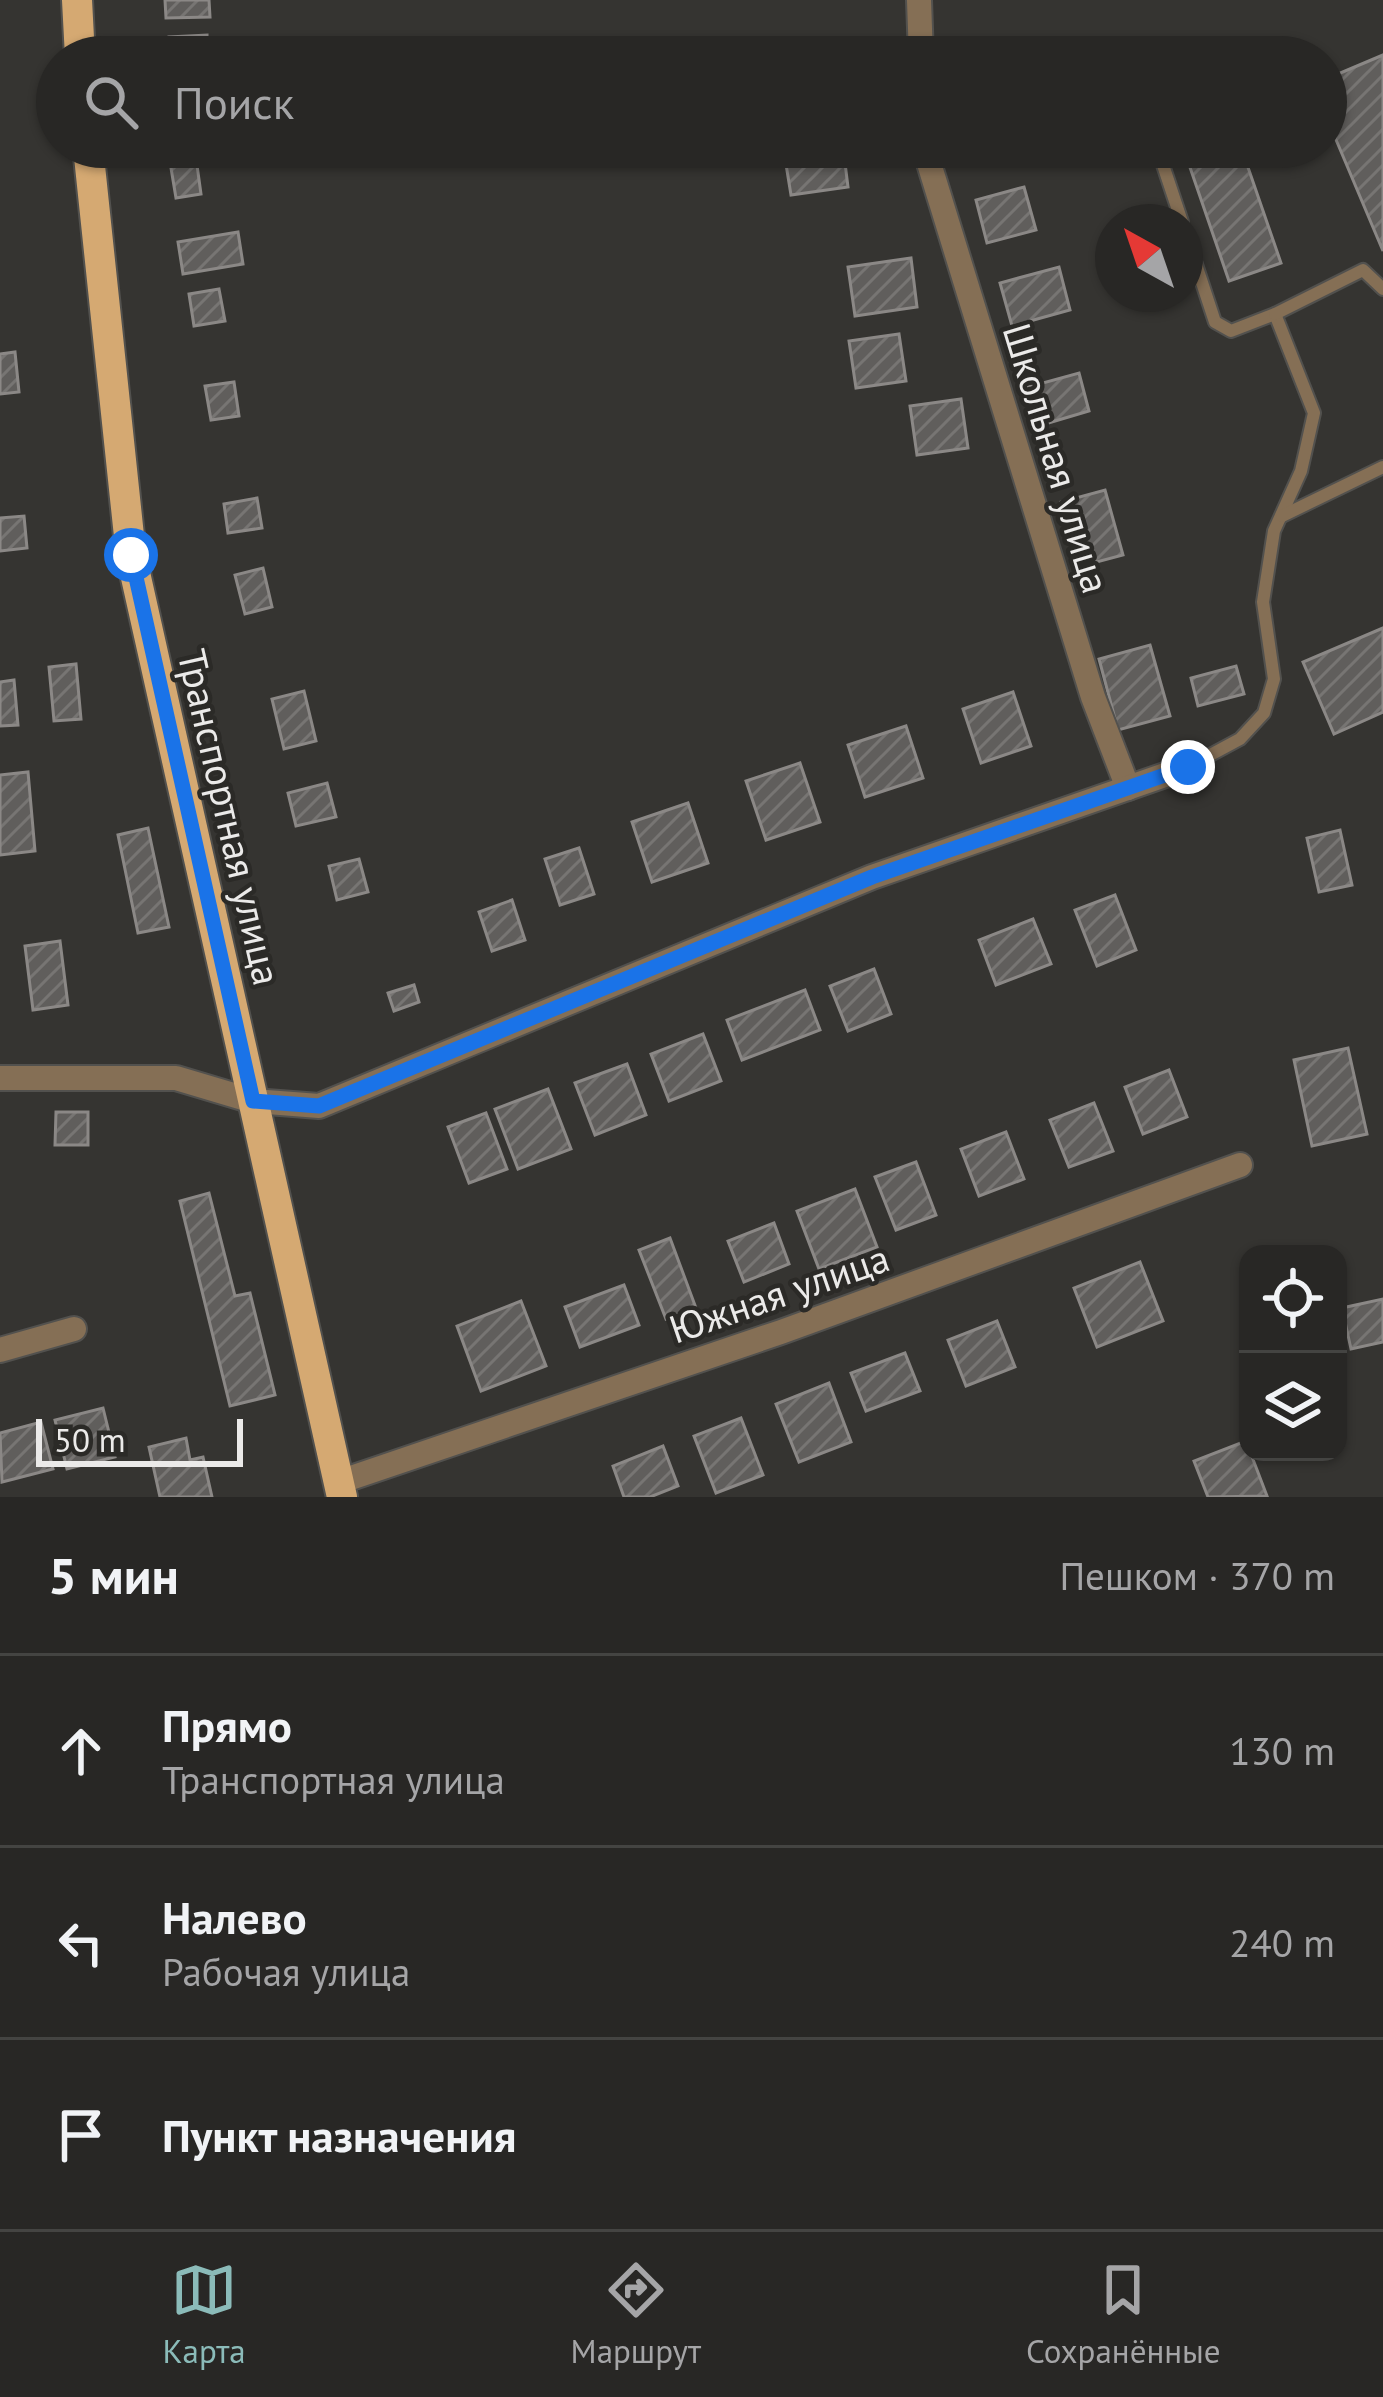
<!DOCTYPE html>
<html lang="ru">
<meta charset="utf-8">
<style>
:root{--surface:#282725;--page:#302f2d;--text:#f1f3f6;--muted:#a5a5a7;--line:#444442;--accent:#8bbbb9}
body{margin:0;font-family:"PT Sans",sans-serif;background:var(--page);color:var(--text)}
.controls{position:absolute;right:36px;bottom:36px;display:grid;overflow:hidden;border-radius:24px;box-shadow:0 3px 9px #0004}
.controls button{width:108px;height:108px;display:grid;place-items:center;padding:0;border:0;border-bottom:3px solid var(--line);background:var(--surface);color:var(--text);font:60px sans-serif}
.compass{position:absolute;left:1095px;top:204px;width:108px;height:108px;border-radius:50%;background:var(--surface);box-shadow:0 3px 9px #0004;rotate:320deg}
.scale{position:absolute;left:36px;bottom:30px;width:207px;box-sizing:border-box;padding-left:12px;border:6px solid #ebeae9;border-top:0;font-size:33px;line-height:42px;white-space:nowrap;color:#ebeae9;-webkit-text-stroke:9px #2b2a27;paint-order:stroke}
.stop{position:absolute;width:36px;height:36px;margin:-27px;border:9px solid #1a73e8;border-radius:50%;background:#fff}
.stop.end{background:#1a73e8;border-color:#fff;box-shadow:0 3px 12px #0008}
.list{margin:0;padding:0;list-style:none}
h2{display:flex;justify-content:space-between;align-items:center;height:156px;margin:0;padding:0 48px;font-size:51px}
h2 small{font-size:39px;font-weight:400;color:var(--muted)}
.list li{display:grid;grid-template-columns:78px 1fr auto;gap:36px;align-items:center;box-sizing:border-box;height:192px;padding:0 48px;border-top:3px solid var(--line)}
.list b{display:block;font-size:45px;white-space:nowrap}
.list p{margin:0;font-size:39px;white-space:nowrap;color:var(--muted)}
.list em{font-size:39px;font-style:normal;color:var(--muted)}
.icon{flex:none;width:66px;height:66px;fill:none;stroke:currentColor;stroke-width:2;stroke-linecap:round;stroke-linejoin:round}
.map{position:relative;flex:none;width:1383px;height:1497px;overflow:hidden}
.search{position:absolute;background:var(--surface);box-shadow:0 3px 9px #0004;left:36px;right:36px;top:36px;height:132px;display:flex;align-items:center;gap:30px;box-sizing:border-box;padding:0 42px;border-radius:66px;color:var(--muted);font-size:45px}
.sheet{height:732px;background:var(--surface)}
nav{display:flex;justify-content:space-around;align-items:center;box-sizing:border-box;height:168px;border-top:3px solid var(--line);background:var(--surface);font-size:33px;color:var(--muted)}
nav a{display:grid;justify-items:center;gap:6px}
nav .on{color:var(--accent)}
.map>svg:first-child{display:block}
.building{fill:url(#building-hatch);stroke:#8b8886;stroke-width:3}
.lines{fill:none;stroke-linecap:round;stroke-linejoin:round}
.service-casing{stroke:#52514e;stroke-width:16}
.minor-casing{stroke:#52514e;stroke-width:28}
.primary-casing{stroke:#52514e;stroke-width:34}
.service{stroke:#856f55;stroke-width:12}
.minor{stroke:#856f55;stroke-width:24}
.primary{stroke:#d5a972;stroke-width:30}
.route{stroke:#1a73e8;stroke-width:15}
.labels{text-anchor:middle;dominant-baseline:central;stroke-width:9;stroke-linejoin:round;paint-order:stroke}
.street-label{font-size:39px;fill:#ebeae9;stroke:#2b2a27}
</style>
<div class="map">
<svg width="1383" height="1497" viewBox="0 0 1383 1497">
<defs>
<pattern id="building-hatch" width="6" height="6" patternUnits="userSpaceOnUse" patternTransform="scale(3)"><rect width="6" height="6" fill="#605e5c"/><path d="M-1 1l2-2M0 6l6-6M5 7l2-2" fill="none" stroke="#777573"/></pattern>
</defs>
<rect width="100%" height="100%" fill="#353431"/>
<!-- building -->
<g class="building">
<path d="M165 0H209L210 17 166 18Z"/>
<path d="M207 35V57H170L169 37Z"/>
<path d="M1383 55V251L1326 116V79Z"/>
<path d="M843 147 848 187 791 195 784 152Z"/>
<path d="M1183 147H1241L1281 263 1229 281Z"/>
<path d="M196 158 201 194 176 198 170 162Z"/>
<path d="M1024 187 1036 230 987 243 976 200Z"/>
<path d="M238 232 243 264 183 274 178 242Z"/>
<path d="M911 258 917 307 855 316 848 267Z"/>
<path d="M1059 267 1070 310 1012 326 1000 283Z"/>
<path d="M219 289 225 321 194 326 189 294Z"/>
<path d="M899 334 906 381 856 388 849 341Z"/>
<path d="M15 352 19 392 0 394V354Z"/>
<path d="M1079 373 1089 411 1038 426 1028 387Z"/>
<path d="M234 382 239 416 211 420 205 386Z"/>
<path d="M961 399 968 448 917 455 910 406Z"/>
<path d="M1105 490 1123 555 1078 567 1061 502Z"/>
<path d="M257 498 262 528 228 533 224 504Z"/>
<path d="M24 516 27 548 0 551V518Z"/>
<path d="M263 568 272 607 245 614 235 575Z"/>
<path d="M1383 628V712L1334 734 1303 662Z"/>
<path d="M1150 645 1170 716 1118 730 1099 659Z"/>
<path d="M76 664 81 719 54 721 49 667Z"/>
<path d="M1236 666 1244 694 1198 706 1191 678Z"/>
<path d="M14 680 18 725 0 726V682Z"/>
<path d="M304 691 316 741 284 749 272 699Z"/>
<path d="M1013 692 1031 746 981 763 963 709Z"/>
<path d="M906 726 923 778 865 797 848 745Z"/>
<path d="M800 763 820 822 766 840 746 781Z"/>
<path d="M28 772 35 851 0 855V775Z"/>
<path d="M327 783 336 817 296 826 288 793Z"/>
<path d="M688 803 708 863 652 882 632 822Z"/>
<path d="M148 828 169 927 138 933 118 835Z"/>
<path d="M1340 830 1352 885 1319 892 1307 838Z"/>
<path d="M579 848 594 894 560 905 545 859Z"/>
<path d="M359 859 368 892 337 900 329 866Z"/>
<path d="M1115 895 1136 950 1097 966 1075 910Z"/>
<path d="M512 900 525 940 492 951 479 912Z"/>
<path d="M1033 919 1051 964 996 985 979 940Z"/>
<path d="M60 941 68 1005 33 1010 25 946Z"/>
<path d="M874 969 891 1014 848 1031 830 986Z"/>
<path d="M414 985 419 1002 394 1011 388 993Z"/>
<path d="M805 990 820 1030 742 1060 727 1020Z"/>
<path d="M703 1034 721 1081 669 1101 651 1054Z"/>
<path d="M1348 1048 1367 1134 1312 1146 1294 1060Z"/>
<path d="M627 1064 646 1115 595 1135 575 1083Z"/>
<path d="M1169 1070 1187 1117 1143 1134 1125 1087Z"/>
<path d="M548 1089 571 1149 518 1169 495 1109Z"/>
<path d="M1094 1103 1113 1151 1069 1167 1050 1120Z"/>
<path d="M56 1112H88V1145H55Z"/>
<path d="M486 1113 507 1169 469 1183 448 1127Z"/>
<path d="M1006 1132 1024 1179 979 1196 961 1149Z"/>
<path d="M916 1162 936 1215 896 1230 875 1177Z"/>
<path d="M855 1189 877 1247 819 1269 797 1211Z"/>
<path d="M209 1193 235 1296 250 1293 275 1395 230 1406 180 1201Z"/>
<path d="M774 1223 789 1264 744 1282 728 1241Z"/>
<path d="M670 1238 696 1308 666 1319 639 1250Z"/>
<path d="M1140 1262 1163 1321 1097 1347 1074 1288Z"/>
<path d="M624 1285 639 1325 580 1347 565 1307Z"/>
<path d="M1383 1299V1342L1351 1349 1342 1308Z"/>
<path d="M521 1301 546 1366 481 1391 457 1326Z"/>
<path d="M997 1321 1015 1367 966 1386 948 1340Z"/>
<path d="M905 1353 920 1391 866 1411 851 1373Z"/>
<path d="M829 1383 851 1442 799 1462 776 1404Z"/>
<path d="M103 1408 115 1457 67 1469 55 1420Z"/>
<path d="M741 1418 763 1475 716 1493 694 1436Z"/>
<path d="M41 1422 53 1469 2 1482 0 1433Z"/>
<path d="M186 1438 190 1460 203 1457 212 1497H160L149 1447Z"/>
<path d="M1246 1441 1267 1496 1208 1497 1194 1461Z"/>
<path d="M663 1446 678 1486 650 1497H624L613 1466Z"/>
</g>
<g class="lines">
<defs>
<g id="service">
<path d="M1157 147 1182 222"/>
<path d="M1185 231 1215 322 1231 331 1275 314 1314 413 1301 471 1274 531 1263 602 1274 679 1264 713 1240 739 1188 767"/>
<path d="M1275 314 1363 270 1383 289"/>
<path d="M1282 516 1383 467"/>
</g>
<g id="minor">
<path d="M919 0 921 57"/>
<path d="M924 147 1093 697 1128 788"/>
<path d="M0 1078H176L253 1101 319 1106 872 877 1188 767"/>
<path d="M0 1350 74 1329"/>
<path d="M339 1482 781 1332 1240 1165"/>
</g>
<g id="primary">
<path d="M77 0 80 57"/>
<path d="M88 147 131 555 342 1497"/>
</g>
</defs>
<!-- service casing -->
<use href="#service" class="service-casing"/>
<!-- minor casing -->
<use href="#minor" class="minor-casing"/>
<!-- primary casing -->
<use href="#primary" class="primary-casing"/>
<!-- service -->
<use href="#service" class="service"/>
<!-- minor -->
<use href="#minor" class="minor"/>
<!-- primary -->
<use href="#primary" class="primary"/>
</g>
<g class="lines">
<!-- route -->
<path class="route" d="M131 555 253 1101 319 1106 872 877 1188 767"/>
</g>
<g class="labels">
<!-- street labels -->
<g class="street-label">
<text transform="translate(1057 458) rotate(73)">Школьная улица</text>
<text transform="translate(230 817) rotate(77)">Транспортная улица</text>
<text transform="translate(779 1293) rotate(-19)">Южная улица</text>
</g>
</g>
</svg>
<div class="controls">
<button><svg class="icon" aria-label="locate" viewBox="0 0 24 24"><circle cx="12" cy="12" r="6"/><path d="M12 2v4M12 18v4M2 12h4M18 12h4"/></svg></button>
<button><svg class="icon" aria-label="layers" viewBox="0 0 24 24"><path d="M12 4l9 5-9 5-9-5zM3 14l9 5 9-5"/></svg></button>
</div>
<svg class="compass" viewBox="-18 -18 36 36"><path d="M0-13l5 13h-10z" fill="#e53935"/><path d="M0 13l5-13h-10z" fill="#a5a5a7"/></svg>
<div class="scale">50 m</div>
<div class="stop" style="left:131px;top:555px"></div>
<div class="stop end" style="left:1188px;top:767px"></div>
<div class="search"><svg class="icon" aria-label="search" viewBox="0 0 24 24"><circle cx="10" cy="10" r="6"/><path d="M15 15l6 6"/></svg>Поиск</div>
</div>
<section class="sheet">
<h2>5 мин<small>Пешком · 370 m</small></h2>
<ul class="list">
<li><svg class="icon" aria-label="ahead" viewBox="0 0 24 24"><path d="M12 20V5M6 11l6-6 6 6"/></svg><div><b>Прямо</b><p>Транспортная улица</p></div><em>130 m</em></li>
<li><svg class="icon" aria-label="left" viewBox="0 0 24 24"><path d="M17 20v-9H6M10 6l-5 5 5 5"/></svg><div><b>Налево</b><p>Рабочая улица</p></div><em>240 m</em></li>
<li><svg class="icon" aria-label="arrive" viewBox="0 0 24 24"><path d="M6 21V4h12l-3 4 3 4H6"/></svg><div><b>Пункт назначения</b></div></li>
</ul>
</section>
<nav>
<a class="on"><svg class="icon" aria-label="map" viewBox="0 0 24 24"><path d="M3 6l6-2 6 2 6-2v14l-6 2-6-2-6 2zM9 4v14M15 6v14"/></svg>Карта</a>
<a><svg class="icon" aria-label="directions" viewBox="0 0 24 24"><path d="M12 3l9 9-9 9-9-9zM9 14v-3h6M13 9l2 2-2 2"/></svg>Маршрут</a>
<a><svg class="icon" aria-label="saved" viewBox="0 0 24 24"><path d="M7 4h10v16l-5-4-5 4z"/></svg>Сохранённые</a>
</nav>
